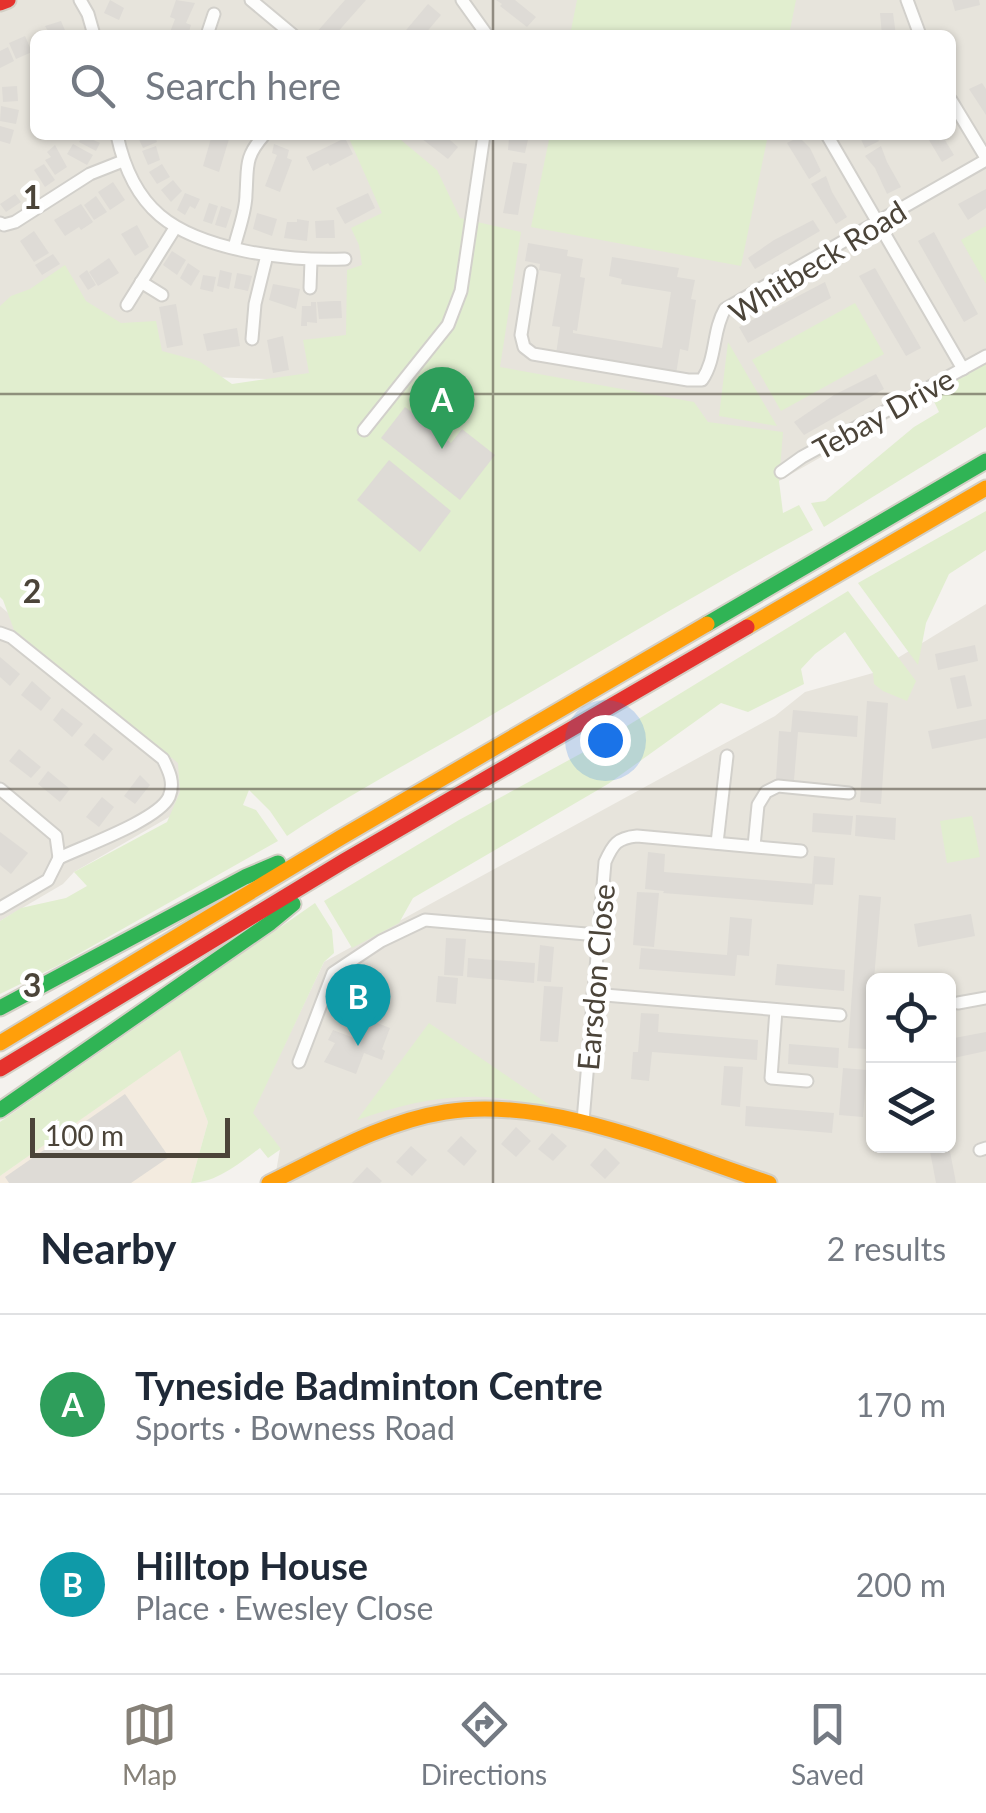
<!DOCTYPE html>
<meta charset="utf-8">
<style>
:root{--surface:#fff;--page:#f6f6f7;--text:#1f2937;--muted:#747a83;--line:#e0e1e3;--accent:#868178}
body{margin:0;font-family:Lato,sans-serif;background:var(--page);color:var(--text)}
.controls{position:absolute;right:30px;bottom:30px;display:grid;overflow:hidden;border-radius:15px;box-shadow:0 2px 8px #0004}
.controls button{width:90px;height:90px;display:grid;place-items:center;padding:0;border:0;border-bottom:2px solid var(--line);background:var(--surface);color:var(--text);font:50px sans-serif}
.scale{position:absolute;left:30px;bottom:25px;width:200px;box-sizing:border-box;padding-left:10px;border:5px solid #4b4439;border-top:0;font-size:28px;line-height:35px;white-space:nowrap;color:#4b4439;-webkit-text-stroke:8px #fff;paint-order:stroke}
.you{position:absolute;left:605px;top:740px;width:35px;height:35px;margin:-25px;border:8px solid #fff;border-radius:50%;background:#1a73e8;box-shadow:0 0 0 15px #1a73e833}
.badge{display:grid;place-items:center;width:65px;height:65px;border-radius:50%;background:var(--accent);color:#fff;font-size:32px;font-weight:700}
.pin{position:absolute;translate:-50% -82px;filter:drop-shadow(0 2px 5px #0008)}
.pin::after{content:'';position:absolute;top:52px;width:35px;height:30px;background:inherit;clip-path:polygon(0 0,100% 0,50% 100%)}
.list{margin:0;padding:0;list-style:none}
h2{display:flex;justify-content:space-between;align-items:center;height:130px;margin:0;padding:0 40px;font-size:42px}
h2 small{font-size:32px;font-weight:400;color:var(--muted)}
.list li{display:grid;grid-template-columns:65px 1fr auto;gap:30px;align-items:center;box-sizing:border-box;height:180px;padding:0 40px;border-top:2px solid var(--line)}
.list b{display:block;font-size:38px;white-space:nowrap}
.list p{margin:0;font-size:32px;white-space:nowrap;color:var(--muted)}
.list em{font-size:32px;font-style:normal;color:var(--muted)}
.icon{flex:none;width:55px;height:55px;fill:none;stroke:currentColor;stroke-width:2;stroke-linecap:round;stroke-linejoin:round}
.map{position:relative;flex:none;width:986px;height:1183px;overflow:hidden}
.search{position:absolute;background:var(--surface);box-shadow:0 2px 8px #0004;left:30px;right:30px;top:30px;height:110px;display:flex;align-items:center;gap:25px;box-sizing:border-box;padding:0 35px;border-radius:15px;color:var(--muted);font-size:38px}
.sheet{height:490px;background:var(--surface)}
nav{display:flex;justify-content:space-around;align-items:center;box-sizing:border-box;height:140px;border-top:2px solid var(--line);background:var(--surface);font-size:28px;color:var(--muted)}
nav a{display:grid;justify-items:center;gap:5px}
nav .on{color:var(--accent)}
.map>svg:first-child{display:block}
.residential{fill:#e7e4dc;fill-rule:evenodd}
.commercial{fill:#f3ebdf}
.green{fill:#e1eecf}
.building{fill:#dedbd6}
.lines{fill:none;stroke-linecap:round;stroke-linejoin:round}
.street-casing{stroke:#d2d0cb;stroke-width:15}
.fast-casing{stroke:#d3cfc5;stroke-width:19}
.slow-casing{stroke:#d3cfc5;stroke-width:19}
.jam-casing{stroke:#d3cfc5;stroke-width:19}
.street{stroke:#fdfdfc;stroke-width:11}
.fast{stroke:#30b455;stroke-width:15}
.slow{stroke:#ff9f0a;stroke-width:15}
.jam{stroke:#e5322d;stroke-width:15}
.grid{fill:none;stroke:#4b4439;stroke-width:2.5;stroke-opacity:0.55}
.labels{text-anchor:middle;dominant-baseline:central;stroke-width:9;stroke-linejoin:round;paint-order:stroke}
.street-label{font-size:30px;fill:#4b4439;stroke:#fff}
.grid-label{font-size:32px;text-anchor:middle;font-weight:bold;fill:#4b4439;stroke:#fff;stroke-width:9;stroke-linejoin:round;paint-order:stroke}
</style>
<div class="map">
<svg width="986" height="1183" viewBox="0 0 986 1183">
<rect width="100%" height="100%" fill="#f4f2ee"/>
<!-- residential -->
<g class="residential">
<path d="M0 0H986V363L779 481 316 381 187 376 0 307ZM35 35H951V135H35Z"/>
<path d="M986 604V1183H274L280 1149 252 1113 324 962 775 716 805 692 873 673ZM874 981H948V1146H874Z"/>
<path d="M0 606 216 790 74 872 63 884 0 921Z"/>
</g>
<!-- commercial -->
<path class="commercial" d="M180 1049 208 1122 191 1183H0V1176Z"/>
<!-- green -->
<g class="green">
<path d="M577 0H796L789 35H570Z"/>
<path d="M345 135H395L437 170 460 218 521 232 500 367 694 402 708 422 783 432 779 481 783 513 799 505 813 530C704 589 598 653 490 716 422 756 353 792 287 836L270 811 249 790 243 805 256 810 278 841 57 966 0 994V921L21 908 66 898 87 886 74 872 167 822 180 792 178 763 14 630 3 600 0 597V306L11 296 30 289 65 265 86 301 121 323 156 321 162 351 199 361 232 384 309 373 303 340 346 335 347 270 362 265 359 245 351 228 382 213 348 136Z"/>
<path d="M550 135H768L741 266 531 227Z"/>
<path d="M986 226V284L961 240Z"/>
<path d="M855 303 884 354 781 411 752 360Z"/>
<path d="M728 342 777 426 719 416Z"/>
<path d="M986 363V427L824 527 811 503 825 501 914 427 939 412 931 395Z"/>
<path d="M986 511V550L949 574 926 623 918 665 858 583Z"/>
<path d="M848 591 916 681 907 701 883 691 874 684 873 673 845 632 815 654 801 669 804 684 748 712 721 703 608 784 413 898 399 923 352 948 324 901 459 820 591 748Z"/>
<path d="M972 816 980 857 947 863 940 821Z"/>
<path d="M315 903 332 930 334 953 324 962 253 1113 281 1149 268 1158 260 1148C239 1163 218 1182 191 1183L208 1122 180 1050 0 1176V1122Z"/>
<path d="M429 1023 554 1108C535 1105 517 1100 498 1098 449 1093 402 1104 357 1120Z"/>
</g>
<!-- building -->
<g class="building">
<path d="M110 0 124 8 119 20 104 13Z"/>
<path d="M176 0 195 3 186 23 191 25 188 35H169L175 19 170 17Z"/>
<path d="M345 0H366L335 35H319L316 33Z"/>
<path d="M496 0H515L536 17 527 27 500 6 502 4Z"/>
<path d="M952 0H979L980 5 955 11Z"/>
<path d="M428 4 441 15 424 35H402Z"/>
<path d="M880 13H893L896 35H882Z"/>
<path d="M61 21 67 35H50L45 26Z"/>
<path d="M25 36 32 52 16 59 9 43Z"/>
<path d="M8 47 14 61 0 68V51Z"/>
<path d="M982 83 986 89V115L969 89Z"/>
<path d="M17 86 18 101 3 102 2 87Z"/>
<path d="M1 106 19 110 16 124 0 121Z"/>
<path d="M0 126 14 130 10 144 0 141Z"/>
<path d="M83 135 100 143 96 151 79 142Z"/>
<path d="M137 135H155L157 142 143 148Z"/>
<path d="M212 135 229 139 219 172 203 166Z"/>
<path d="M417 135H444L458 147 448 159Z"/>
<path d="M518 135H529L525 153 508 150 509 138 518 139Z"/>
<path d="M859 135H875L879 141 865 148Z"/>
<path d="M926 135H942L954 155 942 162Z"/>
<path d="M799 137 810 148 821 171 809 179 787 143Z"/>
<path d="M345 138 353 154 330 166 328 163 313 171 306 157Z"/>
<path d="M73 144 93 155 87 165 67 154Z"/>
<path d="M274 144 289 150 287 158 292 160 280 192 265 186 277 155 272 153Z"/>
<path d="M55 145 67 167 55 175 45 160 51 157 47 152Z"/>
<path d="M156 146 160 160 148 165 142 151Z"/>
<path d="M881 146 887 162 901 187 887 194 875 168 865 156Z"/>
<path d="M513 162 527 164 518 215 503 213Z"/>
<path d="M44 164 55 180 45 187 34 170Z"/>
<path d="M162 164 170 177 157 184 149 172Z"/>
<path d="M826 176 832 192 847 217 836 224 811 184Z"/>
<path d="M173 180 182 191 171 202 161 190Z"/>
<path d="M113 182 125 200 110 210 98 192Z"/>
<path d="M986 189V208L968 220 958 204Z"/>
<path d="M185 193 200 199 195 209 190 206 185 215 177 210Z"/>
<path d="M368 193 375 208 345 224 336 208Z"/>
<path d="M15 194 21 202 6 212 0 204Z"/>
<path d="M96 196 107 212 94 220 84 205Z"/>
<path d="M209 203 218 206 212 224 203 221Z"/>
<path d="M81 204 93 222 81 230 79 227 65 236 54 220Z"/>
<path d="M221 206 232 210 226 228 215 225Z"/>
<path d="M257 213 277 219 272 236 253 229Z"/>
<path d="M297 219 309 221 307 241 284 238 287 222H297Z"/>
<path d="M334 220 335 238H316L315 221Z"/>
<path d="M813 220 820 231 755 269 748 258 774 240Z"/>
<path d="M137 225 149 247 135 256 121 234Z"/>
<path d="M34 231 49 253 34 262 20 241Z"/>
<path d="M934 232 978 314 964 322 918 241Z"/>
<path d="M528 243 568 250 567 256 583 259 580 277 585 278 577 331 573 330V333L662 348 671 292 621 284 622 279 609 276 612 257 679 268 677 277 695 280 691 299 696 300 688 351 680 349 676 374 556 354 560 327 552 326 561 274 539 270 540 264 525 261Z"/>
<path d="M172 251 186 260 177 275 163 265Z"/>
<path d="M53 254 60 264 42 275 35 265Z"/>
<path d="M109 258 119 273 98 286 89 272Z"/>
<path d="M188 263 200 271 191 286 180 278Z"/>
<path d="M875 268 921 348 906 356 859 276Z"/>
<path d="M87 270 96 285 88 290 79 276Z"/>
<path d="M220 270 232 273 229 289 217 286Z"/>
<path d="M237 273 252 276 248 291 234 288Z"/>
<path d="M203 275 216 277 213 292 200 289Z"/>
<path d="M825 282 831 298 748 343 739 327Z"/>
<path d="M273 284 300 289 296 309 269 300Z"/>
<path d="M333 301H341L342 318 319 319 317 302Z"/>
<path d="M311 302H316L317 323 307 322V326H301L302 306H311Z"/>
<path d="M176 304 183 345 167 348 159 307Z"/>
<path d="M237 328 240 346 207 351 203 334Z"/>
<path d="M283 336 289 370 273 373 267 340Z"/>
<path d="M876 374 884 389 804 435 794 422 834 395Z"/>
<path d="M405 407 451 443 462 429 495 455 460 500 381 438Z"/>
<path d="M389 460 451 511 420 552 357 500Z"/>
<path d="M975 645 978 661 938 670 935 654Z"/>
<path d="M0 657 20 674 10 686 0 677Z"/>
<path d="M965 675 972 706 957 709 950 678Z"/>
<path d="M32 681 51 698 41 711 21 695Z"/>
<path d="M867 701 888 703 881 804 860 802Z"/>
<path d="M62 708 83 724 72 737 53 720Z"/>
<path d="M793 710 858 716 857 737 798 732 794 780 776 779 779 731 791 732Z"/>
<path d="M986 719V738L932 749 928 731Z"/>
<path d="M94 733 113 749 103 761 84 745Z"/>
<path d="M19 749 41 767 31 778 9 761Z"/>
<path d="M48 771 70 789 60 802 38 784Z"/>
<path d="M140 775 150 785 135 804 124 796Z"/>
<path d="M102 797 114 807 99 827 86 817Z"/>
<path d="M813 813 853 816 851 835 812 832Z"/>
<path d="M856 815 896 818 895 840 855 836Z"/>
<path d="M0 832 28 853 11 874 0 865Z"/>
<path d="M648 852 665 854 664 872 815 884 813 905 663 893 664 891 645 889Z"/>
<path d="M814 856 835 858 833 885 812 884Z"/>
<path d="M637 892 659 893 654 947 633 945Z"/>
<path d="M859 895 881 897 868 1049 848 1048Z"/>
<path d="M971 914 975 936 918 947 914 924Z"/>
<path d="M730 917 752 919 749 956 737 955 735 976 639 969 641 948 727 955Z"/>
<path d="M446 938 466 939 463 976 444 975Z"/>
<path d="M540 945 554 947 551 982 537 981Z"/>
<path d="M468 958 535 963 534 983 467 977Z"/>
<path d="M777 964 845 970 844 991 775 985Z"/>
<path d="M438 976 458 978 456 1004 436 1002Z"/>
<path d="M544 986 563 987 558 1042 540 1041Z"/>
<path d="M641 1013 659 1014 658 1032 758 1040 757 1060 652 1052 649 1081 631 1079 633 1052H638Z"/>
<path d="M359 1016 390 1028 382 1049 385 1051 382 1060 364 1053 356 1074 324 1062 335 1043 328 1040 333 1030 354 1038 357 1033 353 1031Z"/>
<path d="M986 1032V1051L949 1059V1039Z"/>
<path d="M789 1044 839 1048 838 1068 788 1064Z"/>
<path d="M724 1066 743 1067 740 1107 721 1105Z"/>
<path d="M843 1068 867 1070 863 1117 839 1115Z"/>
<path d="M125 1094 169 1157 131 1183H9L5 1177Z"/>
<path d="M746 1106 834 1113 832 1133 745 1126Z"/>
<path d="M516 1127 531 1141 516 1157 501 1144Z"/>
<path d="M552 1133 567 1146 553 1161 538 1149Z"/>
<path d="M461 1136 477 1151 464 1166 447 1151Z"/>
<path d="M411 1146 427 1160 412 1176 396 1162Z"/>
<path d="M929 1146H949L956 1183H936Z"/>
<path d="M605 1148 620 1163 605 1179 590 1165Z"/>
<path d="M367 1167 382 1181 380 1183H352Z"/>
</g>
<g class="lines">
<defs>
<g id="street">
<path d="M80 0 88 14 94 35"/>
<path d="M251 0 293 35"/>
<path d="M462 0 487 35"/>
<path d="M907 0 920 35"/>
<path d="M207 35 214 14"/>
<path d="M951 100 986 158"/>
<path d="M117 135C133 210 173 236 245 251 281 258 308 260 345 259"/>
<path d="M827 135 963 369"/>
<path d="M0 223 4 225 15 222 90 174 123 161"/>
<path d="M234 248C238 231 246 212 246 194 248 166 244 158 264 135"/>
<path d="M531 272 521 335 524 347 533 354 688 380H702C717 358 712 331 725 309L986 160"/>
<path d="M141 282 162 295"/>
<path d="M310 288 311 260"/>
<path d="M127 305 175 228"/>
<path d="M252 339 255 304 267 255"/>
<path d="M364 430 448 325 461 291 484 135"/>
<path d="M781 472 802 457 986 356"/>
<path d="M0 633 11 637 163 759C169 771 175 783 169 797 158 820 84 846 59 858"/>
<path d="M0 789 56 836 59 858"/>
<path d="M717 843 727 756"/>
<path d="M754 846 758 805 766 792 778 786 849 793"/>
<path d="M0 908 48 880 59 858"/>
<path d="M593 994 840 1015"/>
<path d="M958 1003 986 998"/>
<path d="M776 1010 771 1078 807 1081"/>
<path d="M299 1062 333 973 381 941 425 920 598 935"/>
<path d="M583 1121 605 862C613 844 617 838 637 836L801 851"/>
<path d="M980 1150 986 1148"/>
</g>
<g id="fast">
<path d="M707 624 986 461"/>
<path d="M0 1008 245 877 278 863"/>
<path d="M0 1110 270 923 293 904"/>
</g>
<g id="slow">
<path d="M747 627 986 488"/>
<path d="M0 1043 340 838 707 624"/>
<path d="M269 1183C325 1156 382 1122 445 1112 548 1095 672 1151 769 1183"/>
</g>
<g id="jam">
<path d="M0 3 8 0"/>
<path d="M0 1069 344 861 747 627"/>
</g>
</defs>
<!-- street casing -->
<use href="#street" class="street-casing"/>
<!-- fast casing -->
<use href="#fast" class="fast-casing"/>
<!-- slow casing -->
<use href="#slow" class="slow-casing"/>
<!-- jam casing -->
<use href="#jam" class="jam-casing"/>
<!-- street -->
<use href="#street" class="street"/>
<!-- fast -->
<use href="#fast" class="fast"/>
<!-- slow -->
<use href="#slow" class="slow"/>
<!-- jam -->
<use href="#jam" class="jam"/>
</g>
<!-- grid -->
<path class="grid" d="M493 0V35M493 135V1183M0 394H986M0 789H986"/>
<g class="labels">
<!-- street labels -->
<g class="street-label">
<text transform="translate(817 261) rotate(-32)">Whitbeck Road</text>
<text transform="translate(883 413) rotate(-29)">Tebay Drive</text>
<text transform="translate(595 977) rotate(-85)">Earsdon Close</text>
</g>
</g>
<g class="grid-label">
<text x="32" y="209">1</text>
<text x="32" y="603">2</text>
<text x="32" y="997">3</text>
</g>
</svg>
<div class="controls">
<button><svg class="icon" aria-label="locate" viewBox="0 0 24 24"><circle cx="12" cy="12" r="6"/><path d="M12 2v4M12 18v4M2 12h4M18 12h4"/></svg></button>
<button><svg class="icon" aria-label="layers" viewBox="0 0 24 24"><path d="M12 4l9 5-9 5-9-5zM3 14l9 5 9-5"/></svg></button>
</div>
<div class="scale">100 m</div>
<div class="you"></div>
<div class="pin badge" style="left:442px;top:449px;background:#2e9e5b">A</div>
<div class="pin badge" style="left:358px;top:1046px;background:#0f9aa8">B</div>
<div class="search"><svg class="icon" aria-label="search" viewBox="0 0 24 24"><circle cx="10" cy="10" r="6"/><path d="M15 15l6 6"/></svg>Search here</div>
</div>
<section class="sheet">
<h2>Nearby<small>2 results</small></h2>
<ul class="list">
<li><span class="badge" style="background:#2e9e5b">A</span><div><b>Tyneside Badminton Centre</b><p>Sports · Bowness Road</p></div><em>170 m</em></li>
<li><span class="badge" style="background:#0f9aa8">B</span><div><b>Hilltop House</b><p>Place · Ewesley Close</p></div><em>200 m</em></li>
</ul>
</section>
<nav>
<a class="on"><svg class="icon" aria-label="map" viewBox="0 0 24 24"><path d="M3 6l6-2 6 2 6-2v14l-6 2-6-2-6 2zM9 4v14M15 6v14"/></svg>Map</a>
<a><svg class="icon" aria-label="directions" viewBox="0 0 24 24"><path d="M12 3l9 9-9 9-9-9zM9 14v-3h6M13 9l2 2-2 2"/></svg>Directions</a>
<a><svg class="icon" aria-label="saved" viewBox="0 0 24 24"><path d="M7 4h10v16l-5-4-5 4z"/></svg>Saved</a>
</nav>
